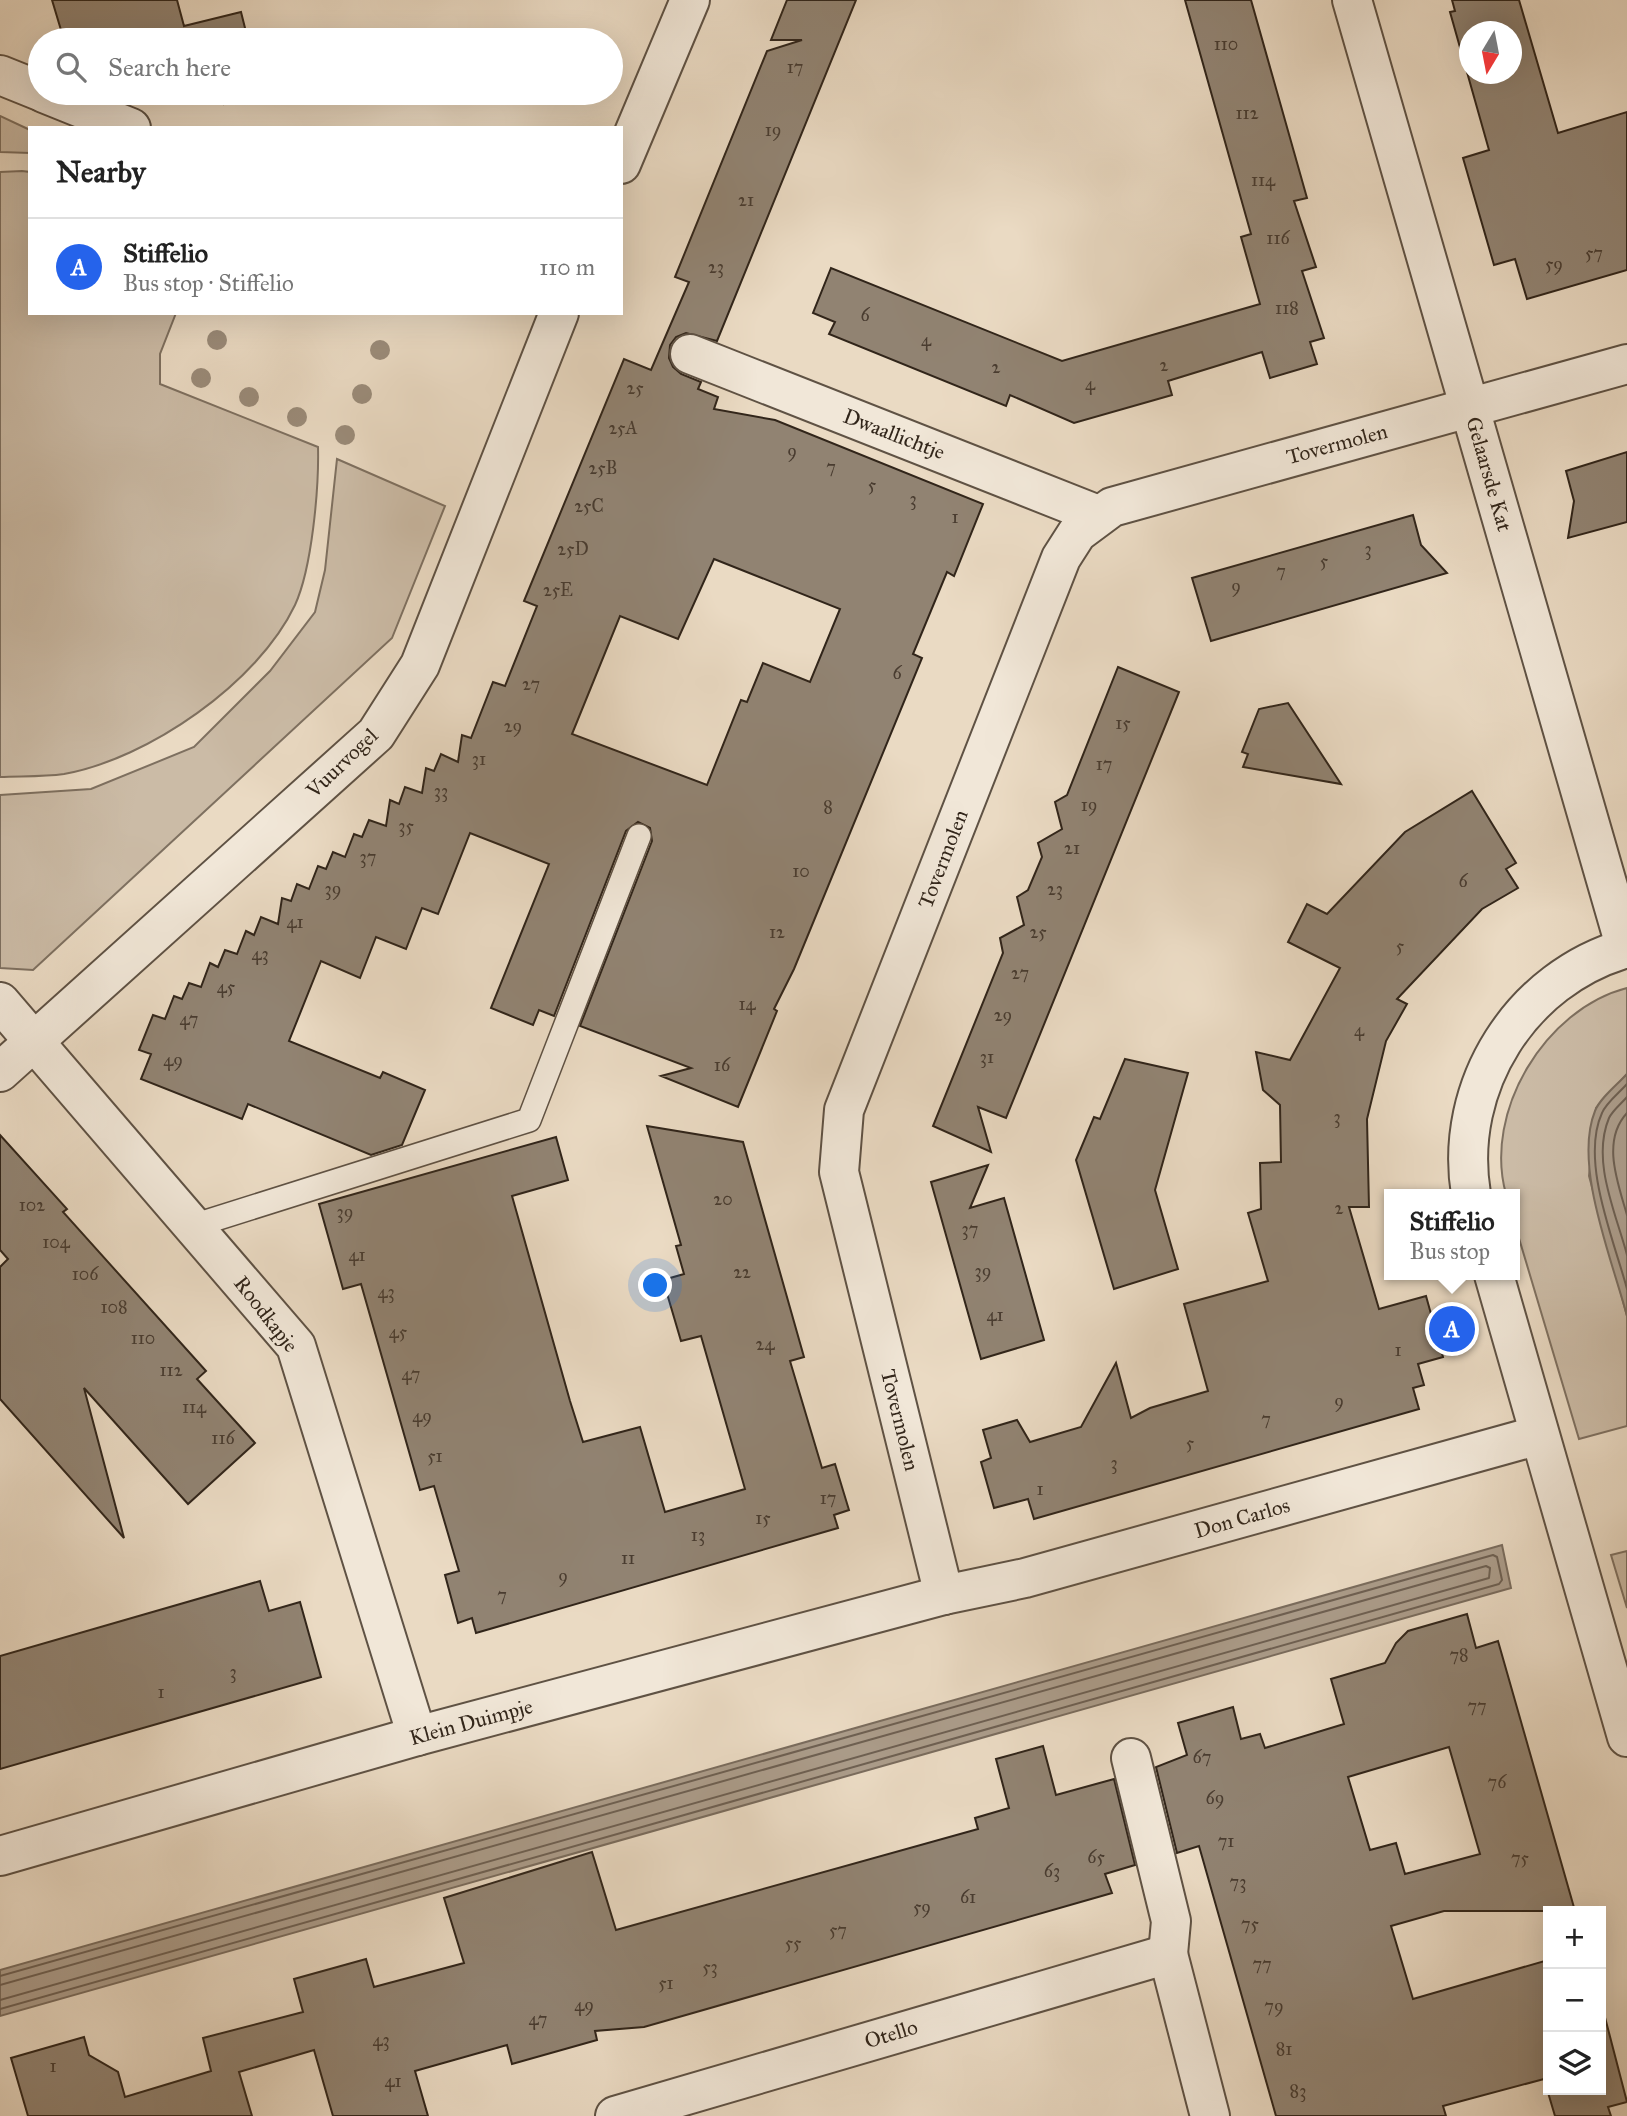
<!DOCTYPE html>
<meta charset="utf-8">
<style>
:root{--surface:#fff;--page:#f2f2f2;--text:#222;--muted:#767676;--line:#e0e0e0;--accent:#2563eb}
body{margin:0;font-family:"IM FELL Great Primer",serif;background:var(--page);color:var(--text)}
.controls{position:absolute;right:21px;bottom:21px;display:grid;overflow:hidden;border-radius:0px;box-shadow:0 7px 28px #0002}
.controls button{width:63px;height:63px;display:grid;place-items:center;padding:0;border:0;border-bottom:2px solid var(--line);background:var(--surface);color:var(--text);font:35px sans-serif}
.compass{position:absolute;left:1459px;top:21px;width:63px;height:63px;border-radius:50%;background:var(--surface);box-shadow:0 7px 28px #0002;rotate:190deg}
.you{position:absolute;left:656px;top:1286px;width:24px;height:24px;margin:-18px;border:5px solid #fff;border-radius:50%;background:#1a73e8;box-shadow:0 0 0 10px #1a73e833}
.badge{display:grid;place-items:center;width:46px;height:46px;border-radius:50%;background:var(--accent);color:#fff;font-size:23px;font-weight:700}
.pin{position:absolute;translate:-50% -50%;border:4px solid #fff;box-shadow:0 2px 7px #0006}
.popup{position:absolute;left:1384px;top:1189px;width:136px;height:91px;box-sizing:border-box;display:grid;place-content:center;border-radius:0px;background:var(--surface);filter:drop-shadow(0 2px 5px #0005);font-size:23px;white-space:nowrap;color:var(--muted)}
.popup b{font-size:26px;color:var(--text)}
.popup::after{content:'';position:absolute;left:50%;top:100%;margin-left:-14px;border:14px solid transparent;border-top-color:var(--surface)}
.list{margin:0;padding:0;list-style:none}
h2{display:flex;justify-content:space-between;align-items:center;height:91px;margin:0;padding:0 28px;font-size:30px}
h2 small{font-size:23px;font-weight:400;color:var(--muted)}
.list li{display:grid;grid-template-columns:46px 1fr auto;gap:21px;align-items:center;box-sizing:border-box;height:98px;padding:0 28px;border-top:2px solid var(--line)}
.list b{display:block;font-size:26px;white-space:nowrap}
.list p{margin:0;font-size:23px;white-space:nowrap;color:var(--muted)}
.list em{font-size:23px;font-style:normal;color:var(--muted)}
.icon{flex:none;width:38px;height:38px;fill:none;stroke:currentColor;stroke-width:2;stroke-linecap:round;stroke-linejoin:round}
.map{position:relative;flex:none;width:1627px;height:2116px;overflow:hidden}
.search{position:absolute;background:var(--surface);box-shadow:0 7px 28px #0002;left:28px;top:28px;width:595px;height:77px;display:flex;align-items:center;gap:18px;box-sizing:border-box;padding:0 24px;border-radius:38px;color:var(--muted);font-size:26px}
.panel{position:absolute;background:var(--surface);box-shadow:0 7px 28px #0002;left:28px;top:126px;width:595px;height:189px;border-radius:0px}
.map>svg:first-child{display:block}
.green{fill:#cbbba6;stroke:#7e7060;stroke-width:2}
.water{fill:#ab9c8a;stroke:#7a6c5d;stroke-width:2}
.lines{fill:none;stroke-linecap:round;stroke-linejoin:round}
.shore{stroke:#6e6052;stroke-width:2}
.building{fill:#918372;stroke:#31251a;stroke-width:2;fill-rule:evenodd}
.service-casing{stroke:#5f5244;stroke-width:26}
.minor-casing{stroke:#5f5244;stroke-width:42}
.service{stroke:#f1e7d8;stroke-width:23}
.minor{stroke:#f1e7d8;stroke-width:38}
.tree{fill:#9a8b79}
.labels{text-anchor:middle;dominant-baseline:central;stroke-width:6;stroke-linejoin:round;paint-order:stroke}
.number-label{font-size:18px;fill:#493c30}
.street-label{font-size:21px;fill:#31251a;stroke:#f1e7d8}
</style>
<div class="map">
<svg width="1627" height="2116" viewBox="0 0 1627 2116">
<rect width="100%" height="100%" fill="#eadac3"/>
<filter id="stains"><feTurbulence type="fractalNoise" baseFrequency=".00286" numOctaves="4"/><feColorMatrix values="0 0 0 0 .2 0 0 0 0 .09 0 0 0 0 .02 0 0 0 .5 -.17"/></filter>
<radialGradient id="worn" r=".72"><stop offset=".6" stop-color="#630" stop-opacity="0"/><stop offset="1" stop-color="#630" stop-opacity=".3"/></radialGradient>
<!-- green -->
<g class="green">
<path d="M0 116 30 130V153L0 152Z"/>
<path d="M22 171 30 172V313H176L160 354V384L318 447C319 488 312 568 295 605 258 683 148 759 64 774 43 777 21 776 0 777V172Z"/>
<path d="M337 459 445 506 392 638 33 970 0 968V795L91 789 194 747 270 671 315 612 325 570Z"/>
<path d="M1627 988V1074L1596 1108 1589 1176 1627 1316V1426L1579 1439 1515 1225V1194H1506C1483 1112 1545 1009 1627 988Z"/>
<path d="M1627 1551V1608L1611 1555Z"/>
</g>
<!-- water -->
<g class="water">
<path d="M1627 1074V1316C1612 1259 1573 1165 1595 1111 1600 1098 1617 1085 1627 1074Z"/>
<path d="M1502 1545 1511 1588 0 2016V1970Z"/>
</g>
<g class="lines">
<!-- shore -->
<g class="shore">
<path d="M1627 1084C1619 1093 1606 1103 1602 1113 1580 1161 1614 1240 1627 1289"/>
<path d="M1627 1097C1621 1104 1613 1110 1609 1118 1591 1161 1616 1213 1627 1255"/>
<path d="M1627 1113C1601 1141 1618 1183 1627 1215"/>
<path d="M0 1976 1493 1555 1497 1557 1502 1580 1499 1584 0 2009"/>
<path d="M0 1985 1486 1566 1490 1568 1489 1578 0 2000"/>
</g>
</g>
<!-- building -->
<g class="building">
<path d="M52 0H177L184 26 241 12 248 40H64Z"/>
<path d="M787 0H856L717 341 686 333 676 337 670 345 669 358 673 367 681 374 701 382 698 389 718 397 714 409 775 420 983 504 954 576 947 572 913 654 922 658 794 969 774 1009 777 1011 738 1107 661 1076 691 1068 580 1026 652 841 650 828 638 822 626 831 554 1016 539 1010 533 1025 491 1008 549 864 470 833 438 914 422 908 406 949 376 937 360 978 321 961 289 1041 380 1078 383 1072 425 1090 402 1145 371 1155 248 1104 242 1119 141 1079 151 1054 139 1050 153 1015 165 1019 174 996 182 999 189 983 201 987 210 963 218 967 225 950 237 954 246 931 254 935 261 917 278 924 282 898 291 901 297 884 309 889 318 866 326 869 333 852 345 857 354 834 362 837 369 820 386 826 390 800 399 804 405 787 422 793 426 768 434 771 441 754 458 762 462 735 471 738 493 682 505 686 537 606 524 601 624 359 651 370 689 282 675 277 767 51 802 40H771ZM714 559 840 609 810 682 763 663 747 702 741 700 707 785 572 734 620 616 678 639Z"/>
<path d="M1185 0H1251L1307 198 1294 201 1316 267 1302 271 1324 338 1310 342 1317 364 1270 378 1262 352 1168 381 1172 395 1074 423 1010 395 1006 406 829 334 835 322 813 313 831 268 1062 361 1260 304 1241 237 1251 234Z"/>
<path d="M1452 0H1519L1558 133 1627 112V270L1527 299 1515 259 1494 265 1463 158 1489 150 1450 12 1455 11ZM1469 32H1511V74H1469Z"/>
<path d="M202 93H263L224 104 222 96 204 100Z"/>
<path d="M1627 452V522L1568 538 1574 501 1566 471Z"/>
<path d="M1413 515 1421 545 1447 573 1211 641 1192 578Z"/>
<path d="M1118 667 1179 692 1006 1118 978 1107 991 1152 933 1126 1003 953 1000 938 1024 925 1017 897 1028 890 1042 857 1038 843 1062 829 1055 802 1067 795Z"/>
<path d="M1288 703 1341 784 1243 767 1248 754 1242 752 1259 709Z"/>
<path d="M1472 791 1516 863 1506 869 1518 888 1482 909 1397 999 1407 1004 1386 1041 1367 1119 1369 1207H1349L1379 1309 1426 1296 1443 1357 1418 1364 1424 1385 1413 1388 1419 1409 1034 1519 1028 1499 994 1508 981 1462 991 1458 983 1430 1017 1420 1030 1442 1081 1427 1116 1363 1131 1418 1150 1408 1208 1391 1184 1304 1268 1281 1248 1213 1261 1209 1260 1163 1281 1162 1280 1105 1263 1090 1256 1052 1290 1060 1340 968 1288 942 1307 904 1327 914 1405 832Z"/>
<path d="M1125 1059 1188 1073 1155 1190 1178 1269 1114 1289 1076 1160 1094 1117 1100 1119Z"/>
<path d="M647 1126 743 1142 804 1357 790 1361 822 1468 835 1464 849 1510 834 1515 838 1528 476 1633 472 1618 458 1623 445 1575 459 1571 434 1486 420 1490 361 1284 343 1289 319 1204 556 1137 568 1180 512 1196 570 1401 583 1442 640 1427 665 1512 745 1489 701 1336 681 1341 663 1280 684 1274 676 1246 681 1245Z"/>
<path d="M0 1135 67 1209 63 1212 206 1371 197 1379 255 1443 188 1504 84 1388 124 1538 0 1399V1267L8 1259 0 1250Z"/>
<path d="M988 1165 970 1208 1004 1198 1044 1340 981 1359 931 1182Z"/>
<path d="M260 1581 269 1611 300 1602 321 1677 0 1769V1656Z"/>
<path d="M1467 1614 1476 1648 1498 1641 1575 1911H1444L1391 1926 1413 1999 1548 1960V2090H1601V2002L1627 2102 1608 2107 1611 2116H1555L1544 2079 1443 2106 1446 2116H1276L1199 1846 1177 1853 1156 1767 1187 1755 1178 1723 1233 1707 1241 1739 1260 1734 1265 1748 1344 1724 1331 1679 1385 1663 1396 1643 1408 1631ZM1449 1747 1480 1854 1405 1874 1396 1843 1370 1850 1348 1777Z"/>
<path d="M1043 1746 1056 1795 1114 1779 1135 1865 1105 1874 1112 1893 665 2021 644 2027 595 2031 597 2040 512 2064 507 2045 415 2071 428 2116H333L314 2050 239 2072 252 2116H28L11 2058 84 2037 89 2055 118 2072 125 2097 211 2071 203 2038 303 2012 294 1979 366 1959 374 1987 464 1963 444 1898 592 1852 616 1930 978 1829 975 1818 1009 1808 996 1759Z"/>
</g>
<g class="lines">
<defs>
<path id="service" d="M193 1226 529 1120 639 836"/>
<g id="minor">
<path d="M1352 0 1626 949"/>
<path d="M0 75 40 91"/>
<path d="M44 93 131 128"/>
<path d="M621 164 690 0"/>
<path d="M690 354 1098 515"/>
<path d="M0 1002 296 1346 417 1736"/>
<path d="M0 1072 376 734 420 665 559 313"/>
<path d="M1471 1194C1453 1086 1521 978 1627 948"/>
<path d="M1494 1275 1627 1737"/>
<path d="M944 1595 839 1172 844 1110 1061 558 1077 533 1112 507 1627 364"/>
<path d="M1131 1758 1171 1921 1168 1954"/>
<path d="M0 1856 417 1736 944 1595 1025 1578 1539 1435"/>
<path d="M615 2116 1168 1954 1210 2116"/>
</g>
</defs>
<!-- service casing -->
<use href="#service" class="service-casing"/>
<!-- minor casing -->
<use href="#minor" class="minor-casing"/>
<!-- service -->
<use href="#service" class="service"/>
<!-- minor -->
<use href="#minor" class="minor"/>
</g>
<!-- trees -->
<g class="tree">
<circle cx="217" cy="340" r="10"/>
<circle cx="380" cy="350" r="10"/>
<circle cx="201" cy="378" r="10"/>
<circle cx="362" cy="394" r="10"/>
<circle cx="249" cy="397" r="10"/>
<circle cx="297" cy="417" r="10"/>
<circle cx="345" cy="435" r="10"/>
</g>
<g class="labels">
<!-- number labels -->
<g class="number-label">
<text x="1226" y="44">110</text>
<text x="795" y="67">17</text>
<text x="1247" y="113">112</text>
<text x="773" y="130">19</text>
<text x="1263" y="180">114</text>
<text x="746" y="200">21</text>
<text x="1278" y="238">116</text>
<text x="1594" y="253">57</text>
<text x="1554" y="264">59</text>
<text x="716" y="267">23</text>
<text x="1287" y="308">118</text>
<text x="865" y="315">6</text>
<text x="926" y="340">4</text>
<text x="1164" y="365">2</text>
<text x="996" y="367">2</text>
<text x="1090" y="384">4</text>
<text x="635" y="388">25</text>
<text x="623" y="428">25A</text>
<text x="792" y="451">9</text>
<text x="831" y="467">7</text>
<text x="603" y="468">25B</text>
<text x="872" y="485">5</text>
<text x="913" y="499">3</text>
<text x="589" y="506">25C</text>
<text x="955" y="517">1</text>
<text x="573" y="549">25D</text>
<text x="1368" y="549">3</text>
<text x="1324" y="561">5</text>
<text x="1281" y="571">7</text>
<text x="1236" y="586">9</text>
<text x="558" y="590">25E</text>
<text x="897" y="673">6</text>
<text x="531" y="684">27</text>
<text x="1123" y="723">15</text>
<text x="513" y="726">29</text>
<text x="479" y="759">31</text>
<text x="1104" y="764">17</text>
<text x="441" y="791">33</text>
<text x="1089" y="805">19</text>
<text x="828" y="807">8</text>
<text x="406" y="826">35</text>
<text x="1072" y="848">21</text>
<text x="368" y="857">37</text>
<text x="801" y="871">10</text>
<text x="1463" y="881">6</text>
<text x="333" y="889">39</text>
<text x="1055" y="889">23</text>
<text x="295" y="922">41</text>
<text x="777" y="932">12</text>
<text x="1038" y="932">25</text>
<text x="1400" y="946">5</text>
<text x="260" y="954">43</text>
<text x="1020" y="973">27</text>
<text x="226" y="987">45</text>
<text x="747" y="1004">14</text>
<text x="1003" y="1015">29</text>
<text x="189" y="1019">47</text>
<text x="1359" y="1030">4</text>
<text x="987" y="1057">31</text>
<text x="173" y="1060">49</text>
<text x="722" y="1065">16</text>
<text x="1337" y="1117">3</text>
<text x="723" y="1199">20</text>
<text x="32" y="1205">102</text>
<text x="1339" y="1208">2</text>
<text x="345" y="1212">39</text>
<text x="970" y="1229">37</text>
<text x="56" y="1242">104</text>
<text x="357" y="1255">41</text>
<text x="983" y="1271">39</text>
<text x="742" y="1272">22</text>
<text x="85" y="1274">106</text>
<text x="386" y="1292">43</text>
<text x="114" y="1307">108</text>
<text x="995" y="1315">41</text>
<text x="398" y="1332">45</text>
<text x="143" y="1338">110</text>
<text x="765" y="1344">24</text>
<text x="1398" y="1350">1</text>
<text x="171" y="1370">112</text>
<text x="411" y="1374">47</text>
<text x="1339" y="1401">9</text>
<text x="194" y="1407">114</text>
<text x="422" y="1416">49</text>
<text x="1266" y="1419">7</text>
<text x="223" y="1438">116</text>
<text x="1190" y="1443">5</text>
<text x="435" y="1456">51</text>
<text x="1114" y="1463">3</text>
<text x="1040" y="1489">1</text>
<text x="828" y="1498">17</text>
<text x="763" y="1518">15</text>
<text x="698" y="1535">13</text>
<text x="628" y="1558">11</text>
<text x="563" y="1576">9</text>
<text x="502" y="1595">7</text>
<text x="1459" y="1655">78</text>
<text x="233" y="1672">3</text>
<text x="161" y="1692">1</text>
<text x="1477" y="1706">77</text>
<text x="1202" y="1757">67</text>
<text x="1497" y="1782">76</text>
<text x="1215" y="1798">69</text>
<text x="1226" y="1841">71</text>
<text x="1096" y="1857">65</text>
<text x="1520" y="1858">75</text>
<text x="1052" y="1871">63</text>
<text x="1238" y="1882">73</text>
<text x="968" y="1897">61</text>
<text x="922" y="1907">59</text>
<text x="1250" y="1924">75</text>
<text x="838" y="1930">57</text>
<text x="793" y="1943">55</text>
<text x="1262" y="1964">77</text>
<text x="710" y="1967">53</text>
<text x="666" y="1983">51</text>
<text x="584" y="2005">49</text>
<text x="1274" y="2006">79</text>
<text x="538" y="2019">47</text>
<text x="381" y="2040">43</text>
<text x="1284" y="2049">81</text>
<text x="53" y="2066">1</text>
<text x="393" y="2081">41</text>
<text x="1298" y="2091">83</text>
</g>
<!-- street labels -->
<g class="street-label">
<text transform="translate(894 434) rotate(21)">Dwaallichtje</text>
<text transform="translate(1337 444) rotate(-15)">Tovermolen</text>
<text transform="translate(1489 474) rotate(74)">Gelaarsde Kat</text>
<text transform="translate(342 763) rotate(-44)">Vuurvogel</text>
<text transform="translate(943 859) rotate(-69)">Tovermolen</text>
<text transform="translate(266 1314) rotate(52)">Roodkapje</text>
<text transform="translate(900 1420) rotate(76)">Tovermolen</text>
<text transform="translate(1242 1518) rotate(-16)">Don Carlos</text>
<text transform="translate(471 1722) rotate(-15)">Klein Duimpje</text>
<text transform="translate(891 2034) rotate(-17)">Otello</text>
</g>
</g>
<rect width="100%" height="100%" filter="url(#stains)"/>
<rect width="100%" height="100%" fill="url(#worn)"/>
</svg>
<div class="controls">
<button>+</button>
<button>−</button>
<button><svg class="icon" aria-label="layers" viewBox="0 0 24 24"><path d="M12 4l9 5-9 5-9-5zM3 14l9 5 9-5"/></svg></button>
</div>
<svg class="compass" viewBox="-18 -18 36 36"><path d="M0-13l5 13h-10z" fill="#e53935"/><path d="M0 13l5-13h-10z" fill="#767676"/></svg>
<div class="you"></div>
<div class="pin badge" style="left:1452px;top:1329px">A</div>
<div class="popup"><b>Stiffelio</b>Bus stop</div>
<div class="search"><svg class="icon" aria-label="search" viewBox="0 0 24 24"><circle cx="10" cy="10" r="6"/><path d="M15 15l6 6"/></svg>Search here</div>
<section class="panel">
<h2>Nearby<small></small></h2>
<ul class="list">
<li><span class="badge">A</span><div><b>Stiffelio</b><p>Bus stop · Stiffelio</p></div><em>110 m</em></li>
</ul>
</section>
</div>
